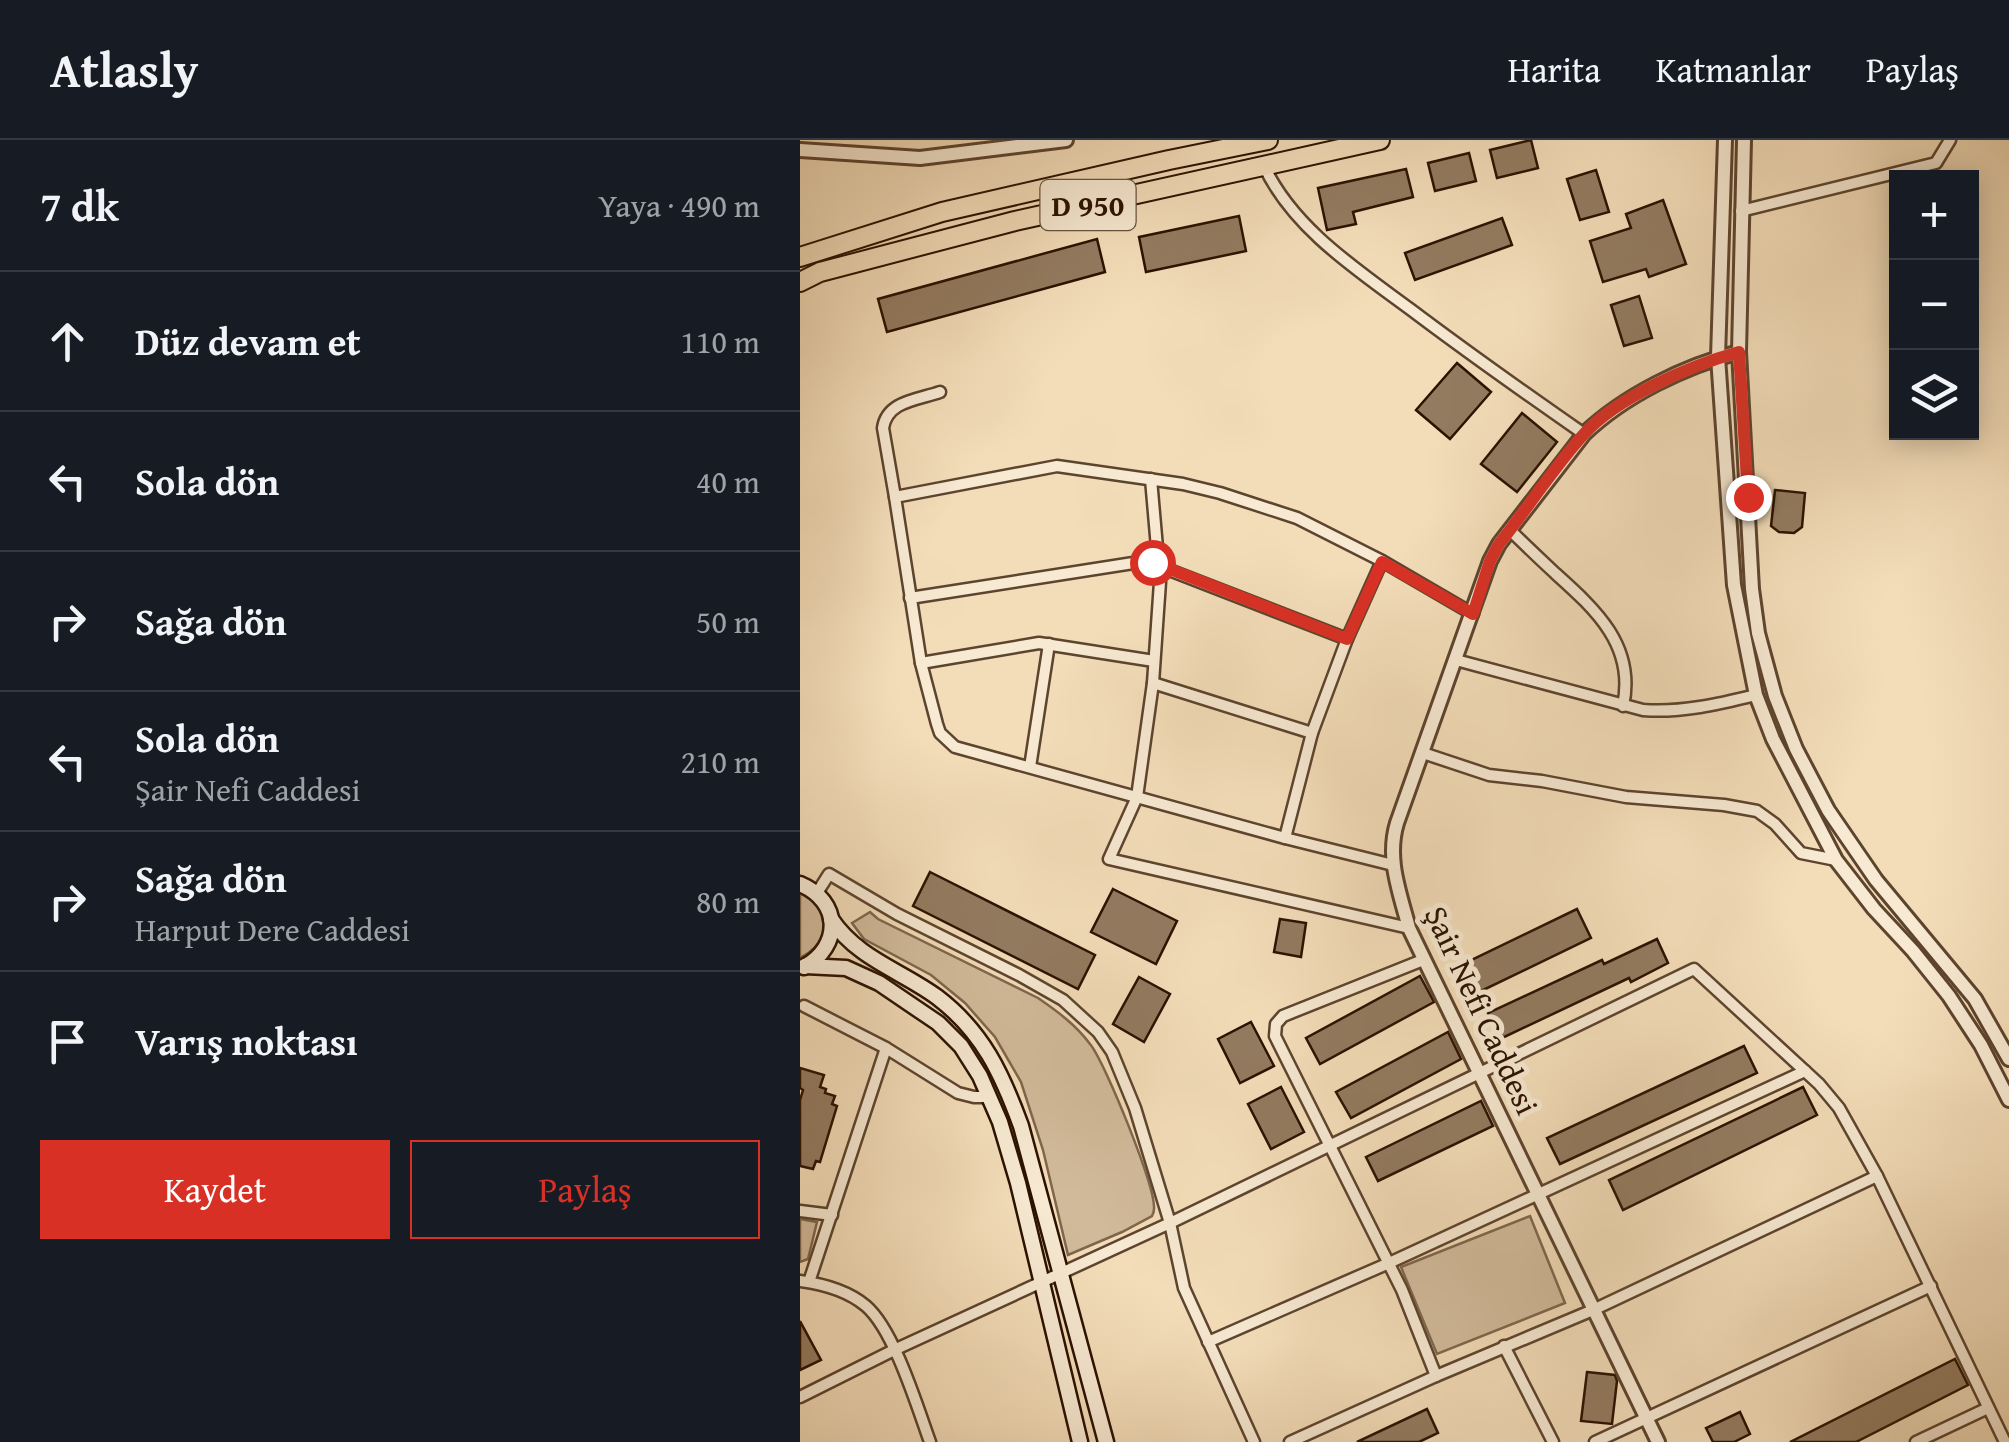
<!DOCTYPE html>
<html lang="tr">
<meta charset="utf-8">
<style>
:root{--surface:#171b24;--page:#20242c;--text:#f1f3f6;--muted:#9ea1a6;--line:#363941;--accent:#d93025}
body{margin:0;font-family:"Gentium Book Plus",serif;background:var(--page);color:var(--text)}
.controls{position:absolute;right:30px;top:30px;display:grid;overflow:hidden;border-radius:0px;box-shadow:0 5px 25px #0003}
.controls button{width:90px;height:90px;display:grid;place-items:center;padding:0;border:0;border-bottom:2px solid var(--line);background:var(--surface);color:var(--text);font:50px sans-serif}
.stop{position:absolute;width:30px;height:30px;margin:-22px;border:8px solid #d93025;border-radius:50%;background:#fff}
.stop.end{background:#d93025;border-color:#fff;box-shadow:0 2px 10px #0008}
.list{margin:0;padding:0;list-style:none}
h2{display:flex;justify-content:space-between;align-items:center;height:130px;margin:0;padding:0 40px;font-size:42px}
h2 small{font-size:32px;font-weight:400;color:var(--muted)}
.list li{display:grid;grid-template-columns:65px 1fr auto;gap:30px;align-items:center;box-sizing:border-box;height:140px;padding:0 40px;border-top:2px solid var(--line)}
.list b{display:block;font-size:38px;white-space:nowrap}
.list p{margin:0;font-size:32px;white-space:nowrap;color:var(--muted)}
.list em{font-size:32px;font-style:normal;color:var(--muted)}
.actions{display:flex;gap:20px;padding:30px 40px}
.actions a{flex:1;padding:22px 0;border:2px solid var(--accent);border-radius:0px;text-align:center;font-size:35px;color:var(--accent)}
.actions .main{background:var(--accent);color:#fff}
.icon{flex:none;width:55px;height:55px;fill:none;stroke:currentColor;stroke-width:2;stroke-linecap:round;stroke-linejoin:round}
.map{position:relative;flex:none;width:1209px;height:1302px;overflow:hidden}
header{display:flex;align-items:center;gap:60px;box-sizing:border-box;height:140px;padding:0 50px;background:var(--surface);border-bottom:2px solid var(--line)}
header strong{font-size:48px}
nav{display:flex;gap:55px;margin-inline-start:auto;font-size:35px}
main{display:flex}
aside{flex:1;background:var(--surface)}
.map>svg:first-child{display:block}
.green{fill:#d1ba9a;stroke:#7e664d;stroke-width:2.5}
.building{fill:#937b60;stroke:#2b1100;stroke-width:2.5}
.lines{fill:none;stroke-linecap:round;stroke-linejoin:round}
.minor-casing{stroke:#5d442e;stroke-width:15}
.tertiary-casing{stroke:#5d442e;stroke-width:18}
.secondary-casing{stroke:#2b1100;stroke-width:19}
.trunk-casing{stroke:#2b1100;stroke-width:22}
.minor{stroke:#f7e9d2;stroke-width:10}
.tertiary{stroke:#f7e9d2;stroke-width:12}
.secondary{stroke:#f7e9d2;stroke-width:14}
.trunk{stroke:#f3ddb9;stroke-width:18}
.route{stroke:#d93025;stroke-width:12}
.labels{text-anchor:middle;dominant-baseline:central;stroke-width:10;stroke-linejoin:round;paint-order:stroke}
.shield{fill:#f7e9d2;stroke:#68523f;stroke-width:2.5}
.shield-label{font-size:30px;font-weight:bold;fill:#2b1100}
.street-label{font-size:32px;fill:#2b1100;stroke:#f7e9d2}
</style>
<header>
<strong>Atlasly</strong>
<nav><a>Harita</a><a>Katmanlar</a><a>Paylaş</a></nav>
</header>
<main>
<aside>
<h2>7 dk<small>Yaya · 490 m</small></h2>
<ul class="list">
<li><svg class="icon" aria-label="ahead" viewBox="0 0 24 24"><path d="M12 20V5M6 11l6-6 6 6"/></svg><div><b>Düz devam et</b></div><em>110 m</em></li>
<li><svg class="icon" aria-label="left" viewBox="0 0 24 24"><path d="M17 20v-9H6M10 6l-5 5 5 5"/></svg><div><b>Sola dön</b></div><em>40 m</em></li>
<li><svg class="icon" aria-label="right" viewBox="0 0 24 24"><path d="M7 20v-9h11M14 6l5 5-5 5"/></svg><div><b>Sağa dön</b></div><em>50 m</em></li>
<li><svg class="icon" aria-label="left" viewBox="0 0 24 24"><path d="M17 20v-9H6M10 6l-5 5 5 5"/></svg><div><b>Sola dön</b><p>Şair Nefi Caddesi</p></div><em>210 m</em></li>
<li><svg class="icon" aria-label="right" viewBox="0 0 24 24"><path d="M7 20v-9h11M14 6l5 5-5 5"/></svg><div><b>Sağa dön</b><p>Harput Dere Caddesi</p></div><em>80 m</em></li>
<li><svg class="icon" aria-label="arrive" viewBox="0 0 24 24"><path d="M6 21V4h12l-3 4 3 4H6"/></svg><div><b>Varış noktası</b></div></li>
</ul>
<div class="actions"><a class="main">Kaydet</a><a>Paylaş</a></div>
</aside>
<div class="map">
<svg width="1209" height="1302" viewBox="0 0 1209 1302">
<rect width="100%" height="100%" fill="#f3ddb9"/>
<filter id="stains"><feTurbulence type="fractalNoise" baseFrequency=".002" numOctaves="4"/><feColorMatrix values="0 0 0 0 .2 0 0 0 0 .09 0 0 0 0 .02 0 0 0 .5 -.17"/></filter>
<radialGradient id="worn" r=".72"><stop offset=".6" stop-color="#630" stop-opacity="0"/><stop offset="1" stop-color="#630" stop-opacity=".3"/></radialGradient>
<!-- green -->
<g class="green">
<path d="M0 749C6 754 14 759 19 765 36 785 19 809 0 818Z"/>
<path d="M70 772 78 779 238 858C257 871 276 885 290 904 305 922 356 1048 354 1069 354 1072 353 1074 352 1076L322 1092 268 1115 243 1010 221 942 195 897 165 863 131 835 64 799 52 783Z"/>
<path d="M730 1076 765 1163 637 1214 601 1127Z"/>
<path d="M0 1079 17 1082 8 1119 0 1122Z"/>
</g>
<!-- building -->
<g class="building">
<path d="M731 0 738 28 697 38 690 10Z"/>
<path d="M669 13 676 41 635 51 628 23Z"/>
<path d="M606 29 613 57 553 72 556 84 527 90 518 48Z"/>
<path d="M796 30 809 72 780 80 767 39Z"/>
<path d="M863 60 886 124 849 137 846 129 803 142 790 101 831 88 826 74Z"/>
<path d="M439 76 446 111 346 132 339 97Z"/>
<path d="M702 78 712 105 615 140 605 113Z"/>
<path d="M297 99 305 132 87 192 78 159Z"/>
<path d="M839 156 852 198 824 206 811 165Z"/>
<path d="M657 223 691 252 650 299 616 270Z"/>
<path d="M722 273 757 302 717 352 681 324Z"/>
<path d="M975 350 1005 353 1002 387 994 393 979 392 971 386Z"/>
<path d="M130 732 295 815 278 849 113 766Z"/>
<path d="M313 749 377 781 356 824 291 792Z"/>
<path d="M777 769 791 798 677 853 663 824Z"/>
<path d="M480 779 506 783 501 817 474 812Z"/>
<path d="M857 799 868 823 831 842 829 838 700 899 688 873 802 820 804 824Z"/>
<path d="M620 836 634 862 520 924 506 898Z"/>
<path d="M339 837 370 854 344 902 313 884Z"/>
<path d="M451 882 474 926 440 943 418 899Z"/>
<path d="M648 892 661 919 551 978 536 952Z"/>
<path d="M944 906 957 933 760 1024 747 998Z"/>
<path d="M0 928 24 935 20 947 26 949 25 953 35 956 32 964 37 966 20 1022 16 1021 13 1029 0 1026V960L3 950 0 948Z"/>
<path d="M481 947 504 992 471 1009 448 964Z"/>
<path d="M1003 947 1017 975 823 1070 809 1040Z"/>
<path d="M681 961 693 986 578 1041 566 1017Z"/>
<path d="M0 1181 21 1220 0 1230Z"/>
<path d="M1155 1219 1168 1245 1056 1302H990Z"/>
<path d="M787 1232 815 1235 817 1241 812 1284 781 1281Z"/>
<path d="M627 1269 638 1293 619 1302H557Z"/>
<path d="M940 1272 950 1294 934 1302H913L906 1288Z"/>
</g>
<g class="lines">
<defs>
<g id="minor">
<path d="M464 26C493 88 556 129 610 169 667 212 725 253 784 294"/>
<path d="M941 71 1136 23 1150 0"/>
<path d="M351 339 360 442 353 543 337 657 309 719 609 788"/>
<path d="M95 357 83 288C87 261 117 260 140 252"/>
<path d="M710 390C725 405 740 419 756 434 796 470 836 506 823 566"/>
<path d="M110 458 346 421 547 499"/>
<path d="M656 520 843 570C881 573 919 564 956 555"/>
<path d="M121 523 239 503 354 521"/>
<path d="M353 543 512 593 547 499 582 421"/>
<path d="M623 613 689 635 742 641 826 657 924 665 957 671 975 684 1001 713 1036 720"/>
<path d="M230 627 249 504"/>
<path d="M485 698 512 593"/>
<path d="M593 725 485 698 155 607 140 593 137 584 121 523 95 357 257 326 383 344 420 353 497 378 582 421 673 474"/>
<path d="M17 753 29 734 97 774 219 835 263 860 298 892 312 912 335 968 370 1083 384 1148 454 1302"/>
<path d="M623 820 483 876 476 884 475 896 602 1150 636 1236"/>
<path d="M4 866 86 908 158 953 174 957H190"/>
<path d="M0 1071 32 1075"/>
<path d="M0 1141C23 1144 48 1151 66 1166 94 1190 117 1266 130 1302"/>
<path d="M9 1142 86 908"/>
<path d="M408 1202 589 1123 1005 931"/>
<path d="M704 1206 753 1302"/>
<path d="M0 1257 94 1210 370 1083 894 829 1019 944 1039 968 1077 1036 1205 1302"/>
<path d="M490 1302 636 1236 793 1170 1077 1036"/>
<path d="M795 1302 1131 1146"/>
<path d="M1116 1302 1188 1268"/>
</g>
<g id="tertiary">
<path d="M925 0 918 217 934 445 956 555 973 599 1036 720 1074 769 1113 811 1149 856 1181 905 1209 960"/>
<path d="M944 0 939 212 952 449 958 493 975 556 996 609 1028 670 1076 740 1175 859 1209 919"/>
<path d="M0 10 120 18 266 0"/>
<path d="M858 1302 609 788C600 753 586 719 597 683L690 421 699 404 784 294C825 255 885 226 939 212"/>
</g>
<g id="secondary">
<path d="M0 744C41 761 42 806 4 827"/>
<path d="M31 779C58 819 100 830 137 857 183 892 202 934 221 986L306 1302"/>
<path d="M5 826 46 828 79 843 138 883 161 906 180 936 200 982 218 1043 280 1302"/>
</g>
<g id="trunk">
<path d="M0 117 142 72 369 20 468 0"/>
<path d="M0 142 20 132 215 81 580 0"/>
</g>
</defs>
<!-- minor casing -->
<use href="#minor" class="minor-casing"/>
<!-- tertiary casing -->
<use href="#tertiary" class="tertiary-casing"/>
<!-- secondary casing -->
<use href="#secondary" class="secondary-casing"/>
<!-- trunk casing -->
<use href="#trunk" class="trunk-casing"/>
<!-- minor -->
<use href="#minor" class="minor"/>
<!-- tertiary -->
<use href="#tertiary" class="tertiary"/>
<!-- secondary -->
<use href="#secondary" class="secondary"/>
<!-- trunk -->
<use href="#trunk" class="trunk"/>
</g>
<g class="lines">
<!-- route -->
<path class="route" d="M352 422 547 499 582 422 673 474 690 421 699 404C728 368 753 328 784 294 817 257 892 225 939 212L948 357"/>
</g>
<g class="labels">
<!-- shield labels -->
<rect class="shield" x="240.5" y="40" width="95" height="50" rx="8"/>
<g class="shield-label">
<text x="288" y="65">D 950</text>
</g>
<!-- street labels -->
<g class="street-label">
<text transform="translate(682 870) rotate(65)">Şair Nefi Caddesi</text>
</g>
</g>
<rect width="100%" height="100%" filter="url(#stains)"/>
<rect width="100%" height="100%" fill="url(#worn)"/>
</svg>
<div class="controls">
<button>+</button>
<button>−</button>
<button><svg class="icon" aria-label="layers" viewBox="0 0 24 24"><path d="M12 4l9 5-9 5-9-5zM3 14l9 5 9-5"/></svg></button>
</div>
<div class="stop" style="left:352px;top:422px"></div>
<div class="stop end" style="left:948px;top:357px"></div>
</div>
</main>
